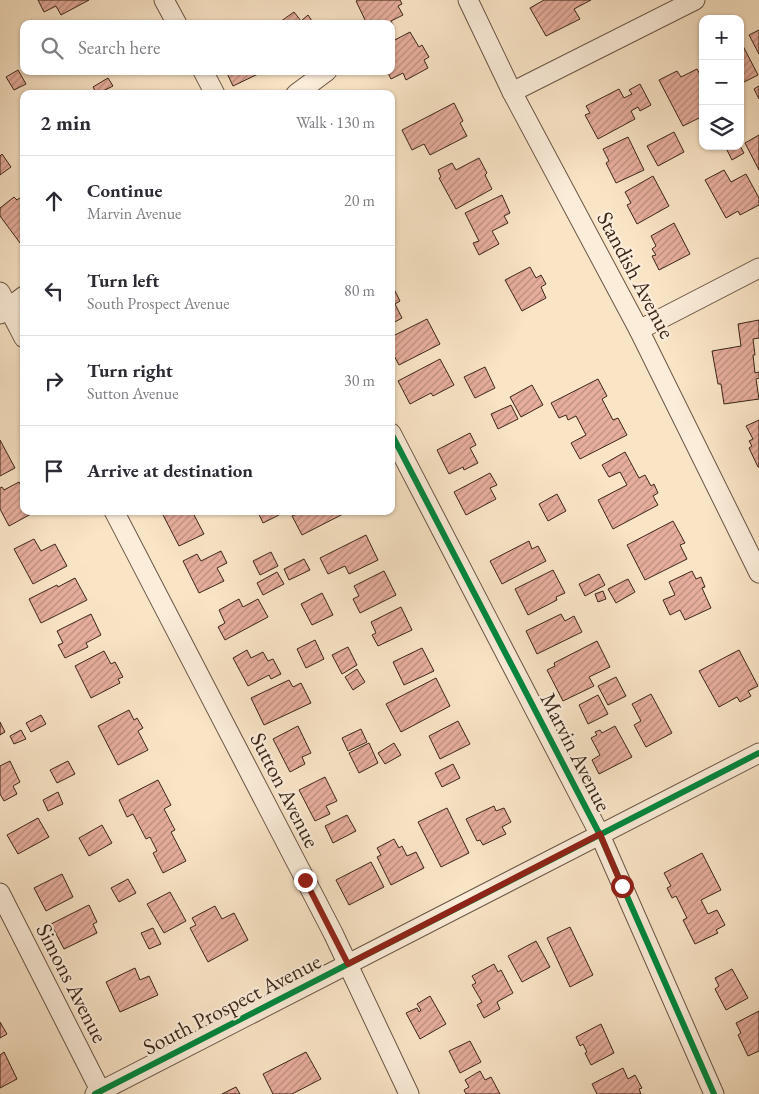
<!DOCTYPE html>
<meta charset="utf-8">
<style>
:root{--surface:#fff;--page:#f7f7f7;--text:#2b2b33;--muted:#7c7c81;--line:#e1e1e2}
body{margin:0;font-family:"EB Garamond",serif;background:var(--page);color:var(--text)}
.controls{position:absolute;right:15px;top:15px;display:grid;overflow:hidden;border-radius:10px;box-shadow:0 1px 4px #0004}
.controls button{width:45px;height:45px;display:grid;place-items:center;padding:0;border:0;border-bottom:1px solid var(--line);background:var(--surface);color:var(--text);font:25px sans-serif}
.stop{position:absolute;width:15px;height:15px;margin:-11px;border:4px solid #8f2418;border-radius:50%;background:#fff}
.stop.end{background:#8f2418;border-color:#fff;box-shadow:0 1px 5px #0008}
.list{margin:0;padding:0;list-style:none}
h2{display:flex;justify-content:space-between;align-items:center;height:65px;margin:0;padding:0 20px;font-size:21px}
h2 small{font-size:16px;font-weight:400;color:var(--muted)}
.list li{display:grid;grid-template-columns:32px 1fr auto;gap:15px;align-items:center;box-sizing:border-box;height:90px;padding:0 20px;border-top:1px solid var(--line)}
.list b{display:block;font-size:19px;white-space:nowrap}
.list p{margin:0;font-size:16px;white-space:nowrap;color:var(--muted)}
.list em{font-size:16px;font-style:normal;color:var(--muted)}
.icon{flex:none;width:28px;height:28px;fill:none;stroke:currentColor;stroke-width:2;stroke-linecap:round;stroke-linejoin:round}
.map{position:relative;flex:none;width:759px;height:1094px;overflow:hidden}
.search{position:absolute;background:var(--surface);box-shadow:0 1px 4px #0004;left:20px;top:20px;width:375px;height:55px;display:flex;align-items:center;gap:12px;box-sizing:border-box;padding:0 18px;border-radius:10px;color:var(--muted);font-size:19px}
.panel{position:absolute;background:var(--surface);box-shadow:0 1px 4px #0004;left:20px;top:90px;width:375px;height:425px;border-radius:10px}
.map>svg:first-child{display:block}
.building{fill:url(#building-hatch);stroke:#3b2519}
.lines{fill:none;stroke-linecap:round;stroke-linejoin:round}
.minor-casing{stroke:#6a5544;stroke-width:21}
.minor{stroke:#fbedda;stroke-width:19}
.cycleway-casing{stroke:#fbedda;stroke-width:9}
.cycleway{stroke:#00873e;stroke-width:6}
.route{stroke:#8f2418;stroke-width:6}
.labels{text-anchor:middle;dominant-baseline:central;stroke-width:4.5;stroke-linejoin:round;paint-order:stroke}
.street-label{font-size:22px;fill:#3b2519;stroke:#fbedda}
</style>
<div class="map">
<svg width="759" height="1094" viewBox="0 0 759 1094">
<defs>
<pattern id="building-hatch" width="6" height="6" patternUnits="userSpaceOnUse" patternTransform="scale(1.25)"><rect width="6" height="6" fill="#e7ae9d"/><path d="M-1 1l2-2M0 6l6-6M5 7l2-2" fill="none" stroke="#bc8d7f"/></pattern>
</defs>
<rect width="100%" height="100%" fill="#f9e4c6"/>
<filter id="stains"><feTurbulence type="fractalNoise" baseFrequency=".004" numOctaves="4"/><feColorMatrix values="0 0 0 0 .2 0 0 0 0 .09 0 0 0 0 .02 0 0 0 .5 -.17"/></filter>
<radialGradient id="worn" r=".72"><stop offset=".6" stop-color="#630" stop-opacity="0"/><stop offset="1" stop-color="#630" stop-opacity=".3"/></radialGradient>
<!-- building -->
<g class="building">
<path d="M38 0H89L61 15 56 6 44 12Z"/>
<path d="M358 0H400L402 4 398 6 403 15 391 21 393 25 391 26V24H367L356 1Z"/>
<path d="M544 0H591L574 9 580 19 546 36 530 8Z"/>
<path d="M294 12 301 21 308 15 314 24H277Z"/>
<path d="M759 30V54L749 35Z"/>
<path d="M410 32 419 47 422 45 429 57 424 60 428 68 406 80 403 73 391 79 387 71H391V42Z"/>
<path d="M742 44 758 75 740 84V45Z"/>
<path d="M697 69 703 80V116L683 126 659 80 677 71 681 77Z"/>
<path d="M18 70 26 84 14 90 6 77Z"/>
<path d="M226 71H259L258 72V74L233 86Z"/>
<path d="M108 78 113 86 97 94 93 87Z"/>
<path d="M640 84 651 105 640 111 638 107 631 111 635 119 598 139 585 115 590 113 586 106 619 89 624 98 632 94 629 90Z"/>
<path d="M759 86V99L754 89Z"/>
<path d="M454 103 463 121 460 123 467 136 430 155 424 144 412 150 402 130Z"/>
<path d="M674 132 684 152 658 166 647 146Z"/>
<path d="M759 135V170L745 143Z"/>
<path d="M628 137 644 170 616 183 606 163 609 161 603 149Z"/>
<path d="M725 146H740L744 153 732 160Z"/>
<path d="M2 154 11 167 0 175V156Z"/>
<path d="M479 158 487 173 485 175 492 189 456 209 439 178 441 177 438 170 452 163 456 170Z"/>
<path d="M724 170 731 182 746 174 759 198V205L740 215 738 211 726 218 705 180Z"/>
<path d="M653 176 669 206 637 224 627 205 631 203 625 192Z"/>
<path d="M24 195V240L20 243 0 216V208L14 197 17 200Z"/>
<path d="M502 195 510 213 504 216 508 223 492 231 499 244 479 255 473 243 479 241 465 213Z"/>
<path d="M674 223 690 254 659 270 652 256 656 255 652 249 656 246 651 236Z"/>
<path d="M530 267 536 278 541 275 546 284 541 287 546 298 522 311 505 280Z"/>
<path d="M394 289 400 301 395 304 402 318 391 324V291Z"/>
<path d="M427 319 440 344 399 365 391 350V337Z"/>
<path d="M759 320V338L753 339 755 355H753L755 373 759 372V378L756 379 759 399 724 404 721 384H718L712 351 741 346 738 324Z"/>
<path d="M440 359 454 385 433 396 431 393 410 404 398 381Z"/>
<path d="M485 367 495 388 475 398 464 377Z"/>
<path d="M598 379 607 396 602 399 613 420 618 418 627 435 580 459 571 443 586 435 576 416 568 420 566 415 559 418 551 403Z"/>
<path d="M532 385 543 405 521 417 510 397Z"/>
<path d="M511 405 518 419 498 429 491 414Z"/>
<path d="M759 420V467H758L749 448 752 446 749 441 753 439 746 426Z"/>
<path d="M470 433 476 445 470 448 478 463 464 470 463 467 449 474 437 450Z"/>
<path d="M0 440 15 468 0 476Z"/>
<path d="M625 452 639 478 645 475 651 486 654 484 658 493 653 496 658 505 613 529 598 500 627 485 620 472 609 477 602 465Z"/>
<path d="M490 473 497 485 490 488 496 499 466 515 454 492Z"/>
<path d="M19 482 24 491V511H29L31 514 9 526 0 509V488L2 487 4 490Z"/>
<path d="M557 494 566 511 548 521 539 504Z"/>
<path d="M165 511H190L191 515 193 513 204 534 179 546 162 513Z"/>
<path d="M260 511H277L279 515 263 523 258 512Z"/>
<path d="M298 511H349L302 535 292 516 298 513Z"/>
<path d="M673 521 685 543 680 545 687 559 645 580 627 545Z"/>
<path d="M366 535 378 560 349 574 345 566 328 574 320 558Z"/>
<path d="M34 539 41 551 55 544 67 566 33 584 14 549Z"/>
<path d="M529 541 532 549 538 546 546 561 502 584 490 561Z"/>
<path d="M221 551 227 563 217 568 224 581 199 593 183 561 197 554 201 561Z"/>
<path d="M271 552 278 566 260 575 253 561Z"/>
<path d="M304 559 310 570 289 580 284 569Z"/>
<path d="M553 570 565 593 556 597 557 600 528 615 515 589Z"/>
<path d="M384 571 396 595 360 613 353 599 359 596 354 586Z"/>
<path d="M692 571 696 579 701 577 705 587 702 588 711 608 685 620 680 610 670 615 663 600 675 595 669 582Z"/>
<path d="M277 572 284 584 263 595 257 583Z"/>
<path d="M599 574 605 585 585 596 579 584Z"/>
<path d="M75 578 87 600 41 623 29 599 57 585 58 587Z"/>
<path d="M628 579 635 592 616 603 608 589Z"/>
<path d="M603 591 606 599 598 602 595 594Z"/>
<path d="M322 593 333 615 312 625 301 604Z"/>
<path d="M239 599 243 607 258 599 268 617 225 640 218 627 225 623 219 610Z"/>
<path d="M401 607 412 630 378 646 372 635 376 633 371 622Z"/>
<path d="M91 614 101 635 86 643 88 647 65 658 58 645 63 643 57 631Z"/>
<path d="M561 614 565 621 574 616 582 632 537 654 526 631Z"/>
<path d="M315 640 324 659 306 668 297 649Z"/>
<path d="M597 641 610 667 589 677 594 686 563 701 547 670 555 666 554 663Z"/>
<path d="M348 647 357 665 342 674 332 655Z"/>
<path d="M422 648 434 671 404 685 393 662Z"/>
<path d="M247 650 251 658 263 652 268 661 273 659 281 674 271 679 269 675 248 686 233 658Z"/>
<path d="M739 650 758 686 748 691 751 696 740 702 737 697 719 707 699 671Z"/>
<path d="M104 651 111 664 115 662 123 677 118 679 120 683 91 698 75 666Z"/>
<path d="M357 669 365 682 353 690 345 677Z"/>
<path d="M616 677 626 696 608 705 598 686Z"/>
<path d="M436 678 450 706 401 732 386 704Z"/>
<path d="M289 680 293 687 301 683 311 703 264 725 251 698Z"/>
<path d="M651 694 672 733 646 747 634 725 641 721 632 704Z"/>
<path d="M598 695 608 714 588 724 579 705Z"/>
<path d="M129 710 134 720 137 718 143 728 138 731 148 750 118 765 98 726Z"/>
<path d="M41 715 46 724 31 732 26 723Z"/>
<path d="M458 721 470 744 440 759 429 736Z"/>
<path d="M0 722 5 732 0 735Z"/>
<path d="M298 726 311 753 302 757 305 764 290 772 273 739Z"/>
<path d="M615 726 632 757 599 774 592 760 600 755 591 738 597 735 595 732 600 730 602 733Z"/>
<path d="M361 729 367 742 348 751 342 738Z"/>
<path d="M21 730 26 739 14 744 10 736Z"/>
<path d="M369 743 378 763 359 773 349 753Z"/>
<path d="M394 743 401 755 385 764 378 753Z"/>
<path d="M10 761 20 782 13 786 17 794 4 801 0 794V766Z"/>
<path d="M68 761 75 774 57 783 50 770Z"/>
<path d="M453 764 460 778 442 787 435 773Z"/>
<path d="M325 777 337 801 326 806 330 814 315 821 299 790Z"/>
<path d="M158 780 171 805 164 809 175 830 171 832 186 861 163 873 153 853 157 851 150 837 146 839 133 814 127 817 119 800Z"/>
<path d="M58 792 63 804 48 811 43 800Z"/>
<path d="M494 806 496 811 504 808 511 822 502 827 506 834 483 845 480 840 477 841 466 819Z"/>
<path d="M447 808 469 853 441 867 418 822Z"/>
<path d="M347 815 356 831 333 843 325 826Z"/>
<path d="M38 818 49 837 18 854 7 835Z"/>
<path d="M102 825 112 843 89 856 79 838Z"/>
<path d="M394 839 399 848 402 846 407 856 416 852 424 868 391 885 377 857 381 855 377 848Z"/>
<path d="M702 853 721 890 701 900 708 914 717 910 725 925 716 930 718 933 695 944 683 920 687 918 676 896 672 898 667 888 671 886 664 873Z"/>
<path d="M371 862 384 887 349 905 336 880Z"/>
<path d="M62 874 73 897 46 911 34 888Z"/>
<path d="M128 879 136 893 119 902 111 888Z"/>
<path d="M170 892 186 921 164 933 147 904Z"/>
<path d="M89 905 97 922 93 924 97 933 64 949 51 924Z"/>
<path d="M215 906 222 919 234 913 248 940 208 962 190 928 196 925 192 918Z"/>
<path d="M570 927 593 975 570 987 547 938Z"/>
<path d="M153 928 161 944 149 949 141 933Z"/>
<path d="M536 941 550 967 522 982 508 956Z"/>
<path d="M494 964 498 972 501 970 513 993 497 1002 500 1009 484 1018 477 1005 482 1002 472 985 476 983 472 976Z"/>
<path d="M135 968 140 980 149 976 158 995 120 1012 106 982Z"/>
<path d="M732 969 748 998 726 1010 715 989 719 986 715 978Z"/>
<path d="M430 996 446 1024 420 1039 406 1013 417 1008 419 1012 421 1010 417 1004Z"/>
<path d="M759 1011V1051L748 1056 738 1035 741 1033 736 1023Z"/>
<path d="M0 1022 7 1034 0 1038Z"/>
<path d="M601 1024 614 1053 591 1065 585 1053 587 1052 583 1044 580 1046 576 1037Z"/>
<path d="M470 1041 481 1062 460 1073 449 1051Z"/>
<path d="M4 1052 17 1079 0 1088V1055Z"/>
<path d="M306 1052 321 1079 292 1094H273L263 1074Z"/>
<path d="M623 1068 628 1079 635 1075 642 1088 639 1089 641 1094H597L592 1084Z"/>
<path d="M480 1071 485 1080 491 1077 500 1094H466L464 1090 469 1087 465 1080Z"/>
<path d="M236 1087 240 1094H222Z"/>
</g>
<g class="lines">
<defs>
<g id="minor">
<path d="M164 0 177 24"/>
<path d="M468 0 512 92 639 330 759 573"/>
<path d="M203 71 215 94"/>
<path d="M512 92 695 0"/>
<path d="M296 94 327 71"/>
<path d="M0 292 24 338"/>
<path d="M0 314 24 296"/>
<path d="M639 330 759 268"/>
<path d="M391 433 600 835 714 1094"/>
<path d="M114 511 333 933 409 1094"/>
<path d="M0 893 102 1094"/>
<path d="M95 1094 759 753"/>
</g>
</defs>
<!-- minor casing -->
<use href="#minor" class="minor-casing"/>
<!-- minor -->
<use href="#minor" class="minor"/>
<defs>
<g id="cycleway">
<path d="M391 433 600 835 714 1094"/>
<path d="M95 1094 759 753"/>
</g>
</defs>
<!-- cycleway casing -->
<use href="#cycleway" class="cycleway-casing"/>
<!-- cycleway -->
<use href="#cycleway" class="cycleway"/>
</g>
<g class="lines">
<!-- route -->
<path class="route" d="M305 880 348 964 600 834 622 886"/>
</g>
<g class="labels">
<!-- street labels -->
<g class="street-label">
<text transform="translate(636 275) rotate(62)">Standish Avenue</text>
<text transform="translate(576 752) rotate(63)">Marvin Avenue</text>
<text transform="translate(285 790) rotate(63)">Sutton Avenue</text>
<text transform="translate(72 983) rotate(63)">Simons Avenue</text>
<text transform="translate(232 1004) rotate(-27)">South Prospect Avenue</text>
</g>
</g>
<rect width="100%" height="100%" filter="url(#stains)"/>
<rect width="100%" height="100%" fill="url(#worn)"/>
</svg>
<div class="controls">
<button>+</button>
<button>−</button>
<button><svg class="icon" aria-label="layers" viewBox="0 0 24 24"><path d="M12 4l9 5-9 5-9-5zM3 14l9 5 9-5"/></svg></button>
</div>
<div class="stop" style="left:622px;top:886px"></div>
<div class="stop end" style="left:305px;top:880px"></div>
<div class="search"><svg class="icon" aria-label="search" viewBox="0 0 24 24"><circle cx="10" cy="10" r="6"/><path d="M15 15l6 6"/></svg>Search here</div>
<section class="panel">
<h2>2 min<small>Walk · 130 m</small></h2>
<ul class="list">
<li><svg class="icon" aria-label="ahead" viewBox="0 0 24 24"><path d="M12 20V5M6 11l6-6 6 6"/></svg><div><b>Continue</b><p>Marvin Avenue</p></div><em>20 m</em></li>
<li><svg class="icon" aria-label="left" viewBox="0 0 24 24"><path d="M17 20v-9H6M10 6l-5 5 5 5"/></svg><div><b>Turn left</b><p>South Prospect Avenue</p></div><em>80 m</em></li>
<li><svg class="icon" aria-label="right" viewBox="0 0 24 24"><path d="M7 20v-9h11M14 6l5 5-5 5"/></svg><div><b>Turn right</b><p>Sutton Avenue</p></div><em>30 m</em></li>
<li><svg class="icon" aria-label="arrive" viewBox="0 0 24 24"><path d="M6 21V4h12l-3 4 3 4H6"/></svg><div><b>Arrive at destination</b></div></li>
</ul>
</section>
</div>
